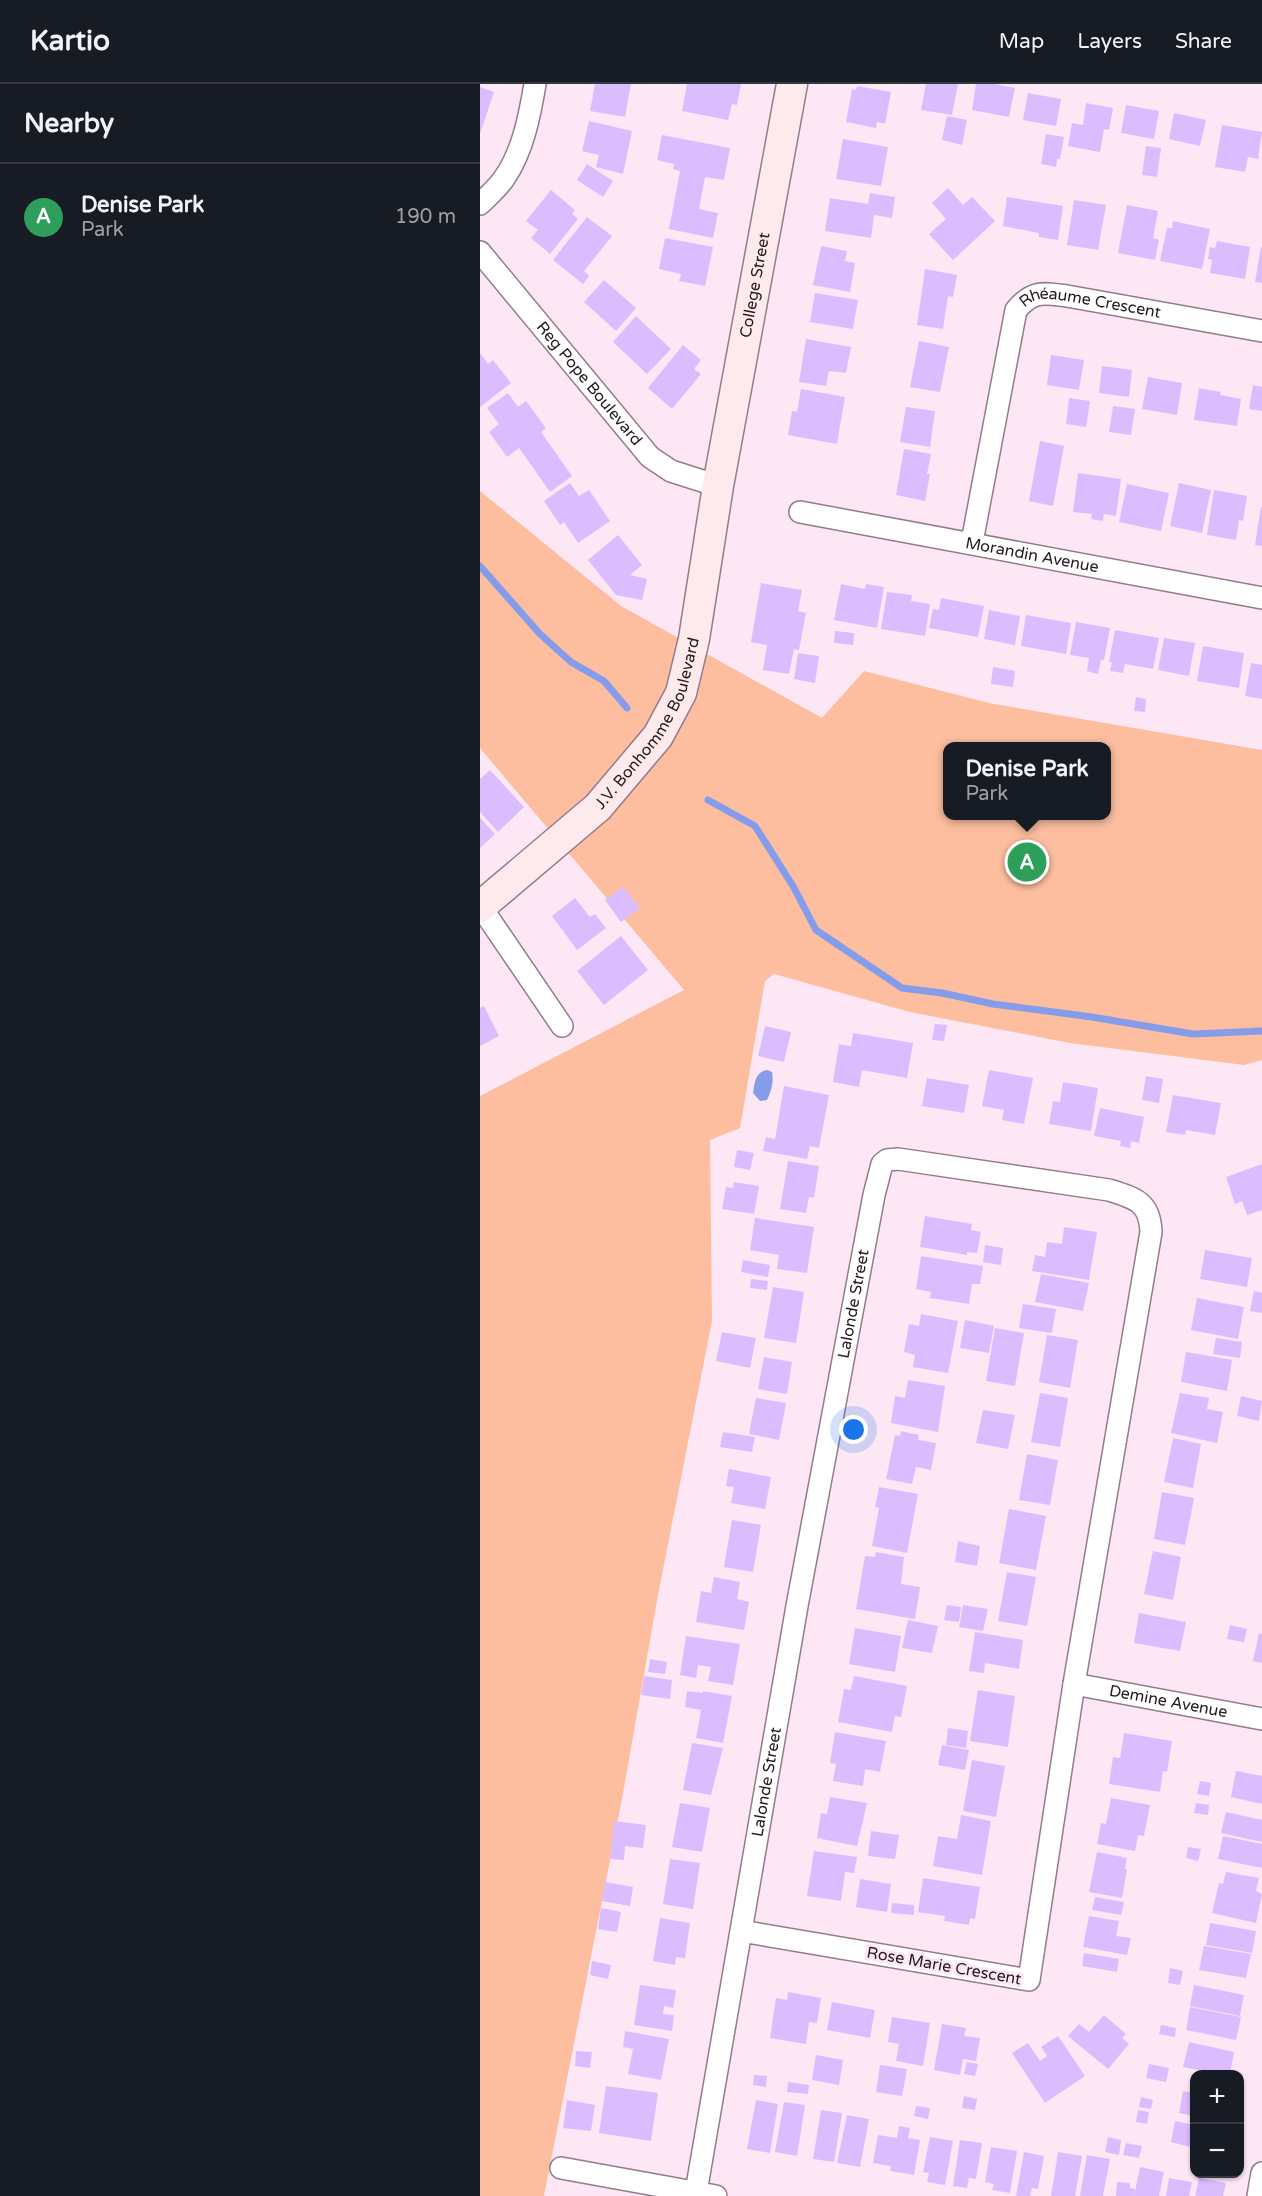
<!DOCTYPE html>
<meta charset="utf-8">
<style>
:root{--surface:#171b24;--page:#20242c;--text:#f1f3f6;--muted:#9ea1a6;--line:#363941;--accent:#ea580c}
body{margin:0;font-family:"Varela Round",sans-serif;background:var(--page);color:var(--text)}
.controls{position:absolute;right:18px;bottom:18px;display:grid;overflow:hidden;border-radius:12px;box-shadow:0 2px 4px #0004}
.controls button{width:54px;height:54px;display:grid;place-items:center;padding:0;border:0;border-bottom:2px solid var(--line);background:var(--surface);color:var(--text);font:30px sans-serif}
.you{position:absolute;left:374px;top:1346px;width:21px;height:21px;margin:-15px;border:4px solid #fff;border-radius:50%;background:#1a73e8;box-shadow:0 0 0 9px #1a73e833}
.badge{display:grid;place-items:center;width:39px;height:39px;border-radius:50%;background:var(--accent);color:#fff;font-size:20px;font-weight:700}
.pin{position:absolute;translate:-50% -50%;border:3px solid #fff;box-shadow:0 2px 6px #0006}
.popup{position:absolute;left:463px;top:658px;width:168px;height:78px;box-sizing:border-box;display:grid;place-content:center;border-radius:12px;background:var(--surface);filter:drop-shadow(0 2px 4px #0005);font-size:20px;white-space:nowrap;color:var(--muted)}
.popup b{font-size:22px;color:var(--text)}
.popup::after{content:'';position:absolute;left:50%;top:100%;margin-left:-12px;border:12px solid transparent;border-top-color:var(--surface)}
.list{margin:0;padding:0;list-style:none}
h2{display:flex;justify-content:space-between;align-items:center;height:78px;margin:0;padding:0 24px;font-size:26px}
h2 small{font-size:20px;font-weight:400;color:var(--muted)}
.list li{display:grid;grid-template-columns:39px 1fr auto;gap:18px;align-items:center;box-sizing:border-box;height:108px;padding:0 24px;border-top:2px solid var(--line)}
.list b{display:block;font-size:22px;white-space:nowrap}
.list p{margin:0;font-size:20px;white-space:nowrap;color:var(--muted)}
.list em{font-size:20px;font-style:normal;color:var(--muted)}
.map{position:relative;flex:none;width:782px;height:2112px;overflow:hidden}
header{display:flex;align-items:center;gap:36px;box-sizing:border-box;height:84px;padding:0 30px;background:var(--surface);border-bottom:2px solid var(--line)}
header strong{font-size:28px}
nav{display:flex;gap:33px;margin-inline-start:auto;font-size:21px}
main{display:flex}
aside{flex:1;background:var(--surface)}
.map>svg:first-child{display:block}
.green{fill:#fcbe9f;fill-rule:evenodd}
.water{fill:#859ceb}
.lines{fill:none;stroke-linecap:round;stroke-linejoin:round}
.stream{stroke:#859ceb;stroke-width:7}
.building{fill:#dbbdff}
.street-casing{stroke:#947b8b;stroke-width:24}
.secondary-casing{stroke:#947b8b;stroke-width:33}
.street{stroke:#fff;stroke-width:21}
.secondary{stroke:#feeaec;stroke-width:30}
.labels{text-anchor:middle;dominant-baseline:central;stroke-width:6;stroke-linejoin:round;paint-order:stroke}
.street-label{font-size:16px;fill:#23191f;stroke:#fde7f5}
</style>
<header>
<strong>Kartio</strong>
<nav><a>Map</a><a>Layers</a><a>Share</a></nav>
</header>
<main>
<aside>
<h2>Nearby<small></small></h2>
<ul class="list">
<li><span class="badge" style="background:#2e9e5b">A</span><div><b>Denise Park</b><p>Park</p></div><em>190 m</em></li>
</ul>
</aside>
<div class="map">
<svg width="782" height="2112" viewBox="0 0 782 2112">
<rect width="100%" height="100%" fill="#fde7f5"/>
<!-- green -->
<path class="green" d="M0 407 141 522 342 634 384 587 509 619 782 666V976L764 981 590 959 430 928 294 890 285 897 260 1044 230 1056 232 1237 178 1511 142 1715 64 2112H0V1012L204 906 0 664ZM468 662H626V732H468Z"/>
<!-- water -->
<path class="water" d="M287 986 292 988C294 998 291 1008 287 1016L280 1017 273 1009C275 998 275 988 287 986Z"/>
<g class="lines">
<!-- stream -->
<g class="stream">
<path d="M0 482 60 550 91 578 124 597 147 624"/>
<path d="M228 716 275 742 313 802 336 846 422 904 462 909 513 920 612 933 713 950 782 947"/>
</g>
</g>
<!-- building -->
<g class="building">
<path d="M115 0H151L145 33 110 27Z"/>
<path d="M207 0H261L257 21 252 20 248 36 202 27Z"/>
<path d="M446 0H478L472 31 441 26Z"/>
<path d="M496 0H515L535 4 529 33 492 26Z"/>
<path d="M377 2 411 8 405 40 397 38 396 44 366 38 372 5 376 6Z"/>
<path d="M0 3 14 8 0 50Z"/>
<path d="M548 9 581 15 576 42 543 36Z"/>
<path d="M606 19 633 24 629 46 624 45 620 68 588 62 592 39 603 41Z"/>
<path d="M646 21 679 27 674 55 641 49Z"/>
<path d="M694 29 726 36 720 62 689 55Z"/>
<path d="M467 32 487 36 482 61 462 56Z"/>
<path d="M109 37 152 47 143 90 116 83 119 71 102 67Z"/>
<path d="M742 41 782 48 778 75 768 73 765 88 735 83Z"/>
<path d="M566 50 584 53 580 75H577L576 83 561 80Z"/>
<path d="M182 51 250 64 244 96 225 93 219 125 238 129 233 154 189 145 200 87 193 85 194 80 177 76Z"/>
<path d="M363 55 408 63 401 102 356 95Z"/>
<path d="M666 62 681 64 677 93 662 91Z"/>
<path d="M107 80 133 97 123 113 97 96Z"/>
<path d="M468 104 483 121 492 113 515 137 473 176 449 150 466 135 452 119Z"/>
<path d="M71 106 95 126 92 130 98 135 70 170 51 154 58 146 46 137Z"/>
<path d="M390 109 415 113 412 134 394 131 391 154 345 147 350 114 388 120Z"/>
<path d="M527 113 583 122 578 156 559 153V149L523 142Z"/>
<path d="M594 116 626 121 618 166 587 161Z"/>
<path d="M647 121 678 127 673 154 679 156 675 176 638 169Z"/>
<path d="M107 133 132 152 104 187 109 192 103 200 73 176Z"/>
<path d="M693 137 730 145 722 185 680 177 687 144H692Z"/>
<path d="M185 154 233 163 225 202 199 197 201 190 179 185Z"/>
<path d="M737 157 770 163 765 195 730 189 732 176 728 175 730 163 735 164Z"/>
<path d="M341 162 367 167 365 177 375 179 370 208 333 201Z"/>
<path d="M781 163 782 164V199L775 198Z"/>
<path d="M445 185 477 191 473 213 468 212 463 245 437 241Z"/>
<path d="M124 196 156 224 136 247 104 218Z"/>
<path d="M335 209 378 216 373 245 330 238Z"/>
<path d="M156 232 191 265 167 290 133 258Z"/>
<path d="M326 255 371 263 366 289 349 287 346 302 319 298Z"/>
<path d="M439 257 469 263 460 308 430 303Z"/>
<path d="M203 261 221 276 214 285 221 290 192 325 168 304Z"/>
<path d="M0 269 8 280 13 276 31 299 0 323Z"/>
<path d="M571 271 604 276 599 306 567 301Z"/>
<path d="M622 282 652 286 649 313 619 309Z"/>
<path d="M668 293 702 299 697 331 662 325Z"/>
<path d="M773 301 782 303V327L769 325Z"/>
<path d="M719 304 741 308 740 311 761 315 757 342 714 336Z"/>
<path d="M321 305 365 313 357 360 308 351 312 327 317 328Z"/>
<path d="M28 309 38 323 46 317 66 344 61 348 92 392 70 408 39 364 27 373 9 348 19 340 7 324Z"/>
<path d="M589 314 610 317 606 343 586 340Z"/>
<path d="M633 322 655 325 651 351 629 348Z"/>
<path d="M426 323 455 327 450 363 420 358Z"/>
<path d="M560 357 584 362 573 422 549 417Z"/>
<path d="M424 365 451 370 447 390H450L445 417 416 411Z"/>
<path d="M598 389 641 395 636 432 624 430 623 437 611 435 612 430 593 428Z"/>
<path d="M90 399 99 412 109 406 130 437 98 459 84 438 80 441 64 417Z"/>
<path d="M699 399 731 406 722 449 690 442Z"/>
<path d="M647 400 689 409 681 447 639 438Z"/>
<path d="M734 406 767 412 763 437 759 436 756 456 727 451Z"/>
<path d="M781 423H782V462L775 461Z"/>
<path d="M138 451 162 481 150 491 167 495 162 516 136 511 108 476Z"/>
<path d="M281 499 322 506 318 527 326 529 319 566 314 565 309 590 283 586 287 561 271 558Z"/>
<path d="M361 500 385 505 386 500 404 503 397 544 354 536Z"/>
<path d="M407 508 432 511 431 517 450 520 445 552 401 545Z"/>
<path d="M461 514 504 522 498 553 449 544 453 525 459 526Z"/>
<path d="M509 526 540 532 535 561 504 555Z"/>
<path d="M546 531 591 539 586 570 541 562Z"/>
<path d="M596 538 630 544 624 576H621L618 590 607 587 609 574 590 571Z"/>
<path d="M635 546 679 554 673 585 645 580 643 589 630 587 632 578H629Z"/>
<path d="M355 547 374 549 373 561 354 559Z"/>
<path d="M684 554 715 559 709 592 678 586Z"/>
<path d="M723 562 764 569 759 604 717 597Z"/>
<path d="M318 569 339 572 335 599 314 595Z"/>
<path d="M771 579 782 581V615L765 612Z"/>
<path d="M513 583 535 587 533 603 511 600Z"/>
<path d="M656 613 666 615 665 628 654 627Z"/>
<path d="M10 686 44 723 18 748 0 728V695Z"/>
<path d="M0 734 15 750 0 764Z"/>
<path d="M143 803 160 824 141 838 125 816Z"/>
<path d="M95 814 110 833 115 830 126 844 97 866 72 832Z"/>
<path d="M141 852 168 886 124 921 97 887Z"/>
<path d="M4 922 19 952 0 962V924Z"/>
<path d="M455 940 467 941 464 957 452 956Z"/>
<path d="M285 942 311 948 304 978 278 972Z"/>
<path d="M373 949 433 959 427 994 382 986 379 1003 353 998 359 960 371 962Z"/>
<path d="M509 986 553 994 544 1040 522 1036 524 1026 502 1022Z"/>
<path d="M666 992 683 995 679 1019 662 1016Z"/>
<path d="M447 994 489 1001 484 1029 442 1022Z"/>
<path d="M583 998 618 1004 611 1047 569 1040 573 1017 580 1018Z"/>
<path d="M304 1002 349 1011 339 1064 330 1062 327 1075 283 1067 286 1053 295 1055Z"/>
<path d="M693 1011 741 1019 735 1051 706 1046 705 1051 686 1048Z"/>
<path d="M620 1024 664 1033 659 1059 651 1057 650 1064 640 1062 641 1057 614 1052Z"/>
<path d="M257 1066 274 1069 270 1086 254 1083Z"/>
<path d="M308 1077 339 1082 334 1114 329 1113 326 1129 300 1125Z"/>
<path d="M782 1080V1126L767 1131 762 1117 755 1120 746 1093Z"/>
<path d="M254 1098 279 1102 274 1130 242 1125 246 1103 253 1104Z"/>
<path d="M445 1132 492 1140 491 1146 501 1148 497 1169 487 1168V1171L440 1163Z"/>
<path d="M275 1134 334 1143 327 1189 297 1185 299 1171 270 1166Z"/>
<path d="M584 1143 617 1148 609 1196 552 1187 555 1171 565 1173 567 1158 582 1160Z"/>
<path d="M505 1161 523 1164 521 1181 503 1178Z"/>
<path d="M725 1166 772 1174 767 1203 720 1195Z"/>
<path d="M441 1172 503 1182 500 1200H492L489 1220 450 1214 451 1208 436 1205Z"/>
<path d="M263 1176 290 1181 288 1193 261 1188Z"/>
<path d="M561 1190 609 1199 603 1227 555 1218Z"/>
<path d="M271 1195 288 1197 287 1206 270 1204Z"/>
<path d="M293 1203 324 1208 316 1259 284 1254Z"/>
<path d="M774 1207 782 1209V1229L770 1227Z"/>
<path d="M717 1214 764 1223 758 1255 711 1246Z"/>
<path d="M543 1220 576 1225 572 1249 539 1244Z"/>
<path d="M441 1230 478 1237 468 1289 433 1283 435 1271 424 1268 429 1240 439 1242Z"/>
<path d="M485 1236 514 1242 509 1269 480 1264Z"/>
<path d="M515 1244 544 1249 535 1302 506 1297Z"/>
<path d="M242 1248 276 1254 270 1284 236 1277Z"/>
<path d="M567 1251 598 1256 590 1304 559 1298Z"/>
<path d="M736 1254 762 1258 760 1274 733 1270Z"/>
<path d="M706 1268 752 1276 747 1307 701 1298Z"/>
<path d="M284 1273 312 1278 307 1310 278 1305Z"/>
<path d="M428 1296 465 1302 458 1348 411 1339 415 1312 425 1314Z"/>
<path d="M560 1309 588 1314 580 1363 551 1358Z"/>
<path d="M700 1309 729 1314 727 1325 743 1328 737 1359 691 1349Z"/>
<path d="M761 1312 782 1317 779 1337 757 1332Z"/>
<path d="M276 1314 306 1319 299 1356 269 1350Z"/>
<path d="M503 1326 535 1331 528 1365 496 1359Z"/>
<path d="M421 1347 439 1351 438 1356 456 1359 451 1386 436 1383 432 1400 406 1395 415 1351 420 1352Z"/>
<path d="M243 1348 275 1353 272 1368 240 1363Z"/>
<path d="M693 1354 721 1360 713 1404 684 1398Z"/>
<path d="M547 1370 578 1376 570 1421 539 1416Z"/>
<path d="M249 1385 291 1393 285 1425 251 1419 254 1403 246 1402Z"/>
<path d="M399 1403 438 1410 427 1469 392 1462 399 1424 395 1423Z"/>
<path d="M682 1408 714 1414 705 1461 674 1455Z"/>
<path d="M529 1425 566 1432 556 1486 519 1479Z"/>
<path d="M252 1436 281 1441 273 1488 244 1483Z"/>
<path d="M478 1457 500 1462 497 1482 475 1478Z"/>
<path d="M673 1467 701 1473 693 1516 664 1510Z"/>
<path d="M396 1468 424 1473 421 1500 440 1503 435 1535 376 1525 385 1472 395 1473Z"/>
<path d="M527 1488 556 1493 547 1542 518 1537Z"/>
<path d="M234 1493 260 1498 257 1515 269 1518 264 1546 216 1538 221 1507 231 1509Z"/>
<path d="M467 1521 481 1523 479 1538 464 1536Z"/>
<path d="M483 1521 508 1525 503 1547 479 1543Z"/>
<path d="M659 1529 706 1538 700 1567 654 1559Z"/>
<path d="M428 1536 458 1542 452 1569 422 1564Z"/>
<path d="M750 1541 767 1545 764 1558 747 1555Z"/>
<path d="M375 1544 421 1552 415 1588 369 1580Z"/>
<path d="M495 1548 543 1556 539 1585 505 1579 504 1589 489 1587Z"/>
<path d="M779 1549 782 1550V1579L773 1577Z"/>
<path d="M206 1552 260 1560 253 1601 228 1597 231 1583 218 1581 216 1594 200 1591Z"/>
<path d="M170 1575 187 1578 185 1590 168 1588Z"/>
<path d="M164 1592 192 1596 190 1615 161 1611Z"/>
<path d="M374 1592 427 1602 421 1633 415 1632 412 1648 358 1638 364 1605 371 1606Z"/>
<path d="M498 1606 535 1612 528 1663 490 1657Z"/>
<path d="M207 1607 223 1609V1607L252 1612 243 1659 216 1654 221 1626 205 1623Z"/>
<path d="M468 1644 488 1647 486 1664 466 1661Z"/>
<path d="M355 1648 406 1657 400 1688 385 1685 383 1702 353 1697 356 1680 350 1679Z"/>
<path d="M644 1649 692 1657 687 1688 683 1687 680 1708 629 1700 633 1673 640 1674Z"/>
<path d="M212 1659 243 1664 231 1711 203 1706Z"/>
<path d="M462 1661 489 1666 485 1686 458 1681Z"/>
<path d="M492 1676 525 1682 516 1733 483 1727Z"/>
<path d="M756 1687 782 1692V1720L751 1713Z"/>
<path d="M720 1697 731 1699 729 1712 717 1710Z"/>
<path d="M350 1713 387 1719 377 1762 337 1754 341 1729 347 1730Z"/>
<path d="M631 1714 670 1721 664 1752 658 1751 655 1767 617 1760 621 1739 626 1740Z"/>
<path d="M200 1719 230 1724 222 1768 192 1763Z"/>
<path d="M716 1719 729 1721 728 1731 714 1729Z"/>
<path d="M746 1728 782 1736V1758L741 1749Z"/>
<path d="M481 1731 511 1737 502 1791 453 1782 458 1752 477 1755Z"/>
<path d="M134 1737 166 1741 163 1764 145 1762 144 1776 130 1775Z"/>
<path d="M391 1747 419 1751 415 1775 388 1772Z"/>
<path d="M743 1752 782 1760V1784L738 1775Z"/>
<path d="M708 1763 721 1765 718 1777 706 1774Z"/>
<path d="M334 1767 377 1773 374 1789 365 1788 361 1817 327 1812Z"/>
<path d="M617 1768 647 1774 645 1785H647L642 1814 609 1808Z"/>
<path d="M190 1775 220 1779 213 1825 183 1820Z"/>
<path d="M746 1788 779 1794 776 1807 782 1810 776 1839 732 1829 739 1799 743 1800Z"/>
<path d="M443 1794 500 1803 495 1835 490 1834 489 1841 464 1837 465 1832 438 1828Z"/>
<path d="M380 1795 411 1800 407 1828 376 1823Z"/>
<path d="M125 1798 153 1803 150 1822 122 1817Z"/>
<path d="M615 1813 644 1818 641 1831 612 1826Z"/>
<path d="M412 1819 434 1821V1831L411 1829Z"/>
<path d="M121 1824 141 1828 137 1848 118 1845Z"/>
<path d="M609 1832 639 1837 636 1852 651 1854 647 1871 603 1863Z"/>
<path d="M180 1834 210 1839 205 1874 196 1873 195 1881 173 1877Z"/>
<path d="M730 1839 776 1847 772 1869 726 1861Z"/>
<path d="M724 1862 771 1870 766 1894 719 1886Z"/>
<path d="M604 1869 639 1875 637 1888 602 1882Z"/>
<path d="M112 1877 131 1881 128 1895 110 1891Z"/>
<path d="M690 1884 703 1887 700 1901 688 1899Z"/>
<path d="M160 1901 196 1906 193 1924 184 1922 183 1930 194 1931 192 1947 154 1941Z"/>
<path d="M714 1901 764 1911 760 1932 710 1922Z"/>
<path d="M308 1908 341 1914 337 1939 329 1938 326 1960 290 1954 296 1914 307 1916Z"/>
<path d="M352 1918 395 1926 390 1954 347 1946Z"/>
<path d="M710 1923 761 1933 756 1956 706 1946Z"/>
<path d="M624 1931 646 1950 642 1954 649 1960 628 1985 588 1952 599 1940 609 1948Z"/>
<path d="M412 1933 450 1939 443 1982 416 1977 419 1960 408 1958Z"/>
<path d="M462 1940 486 1944 484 1952 500 1954 496 1977 483 1975 480 1991 454 1986Z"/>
<path d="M681 1941 696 1944 695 1953 679 1950Z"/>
<path d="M145 1947 189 1955 181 1996 148 1990 153 1965 143 1963Z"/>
<path d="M578 1952 605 1992 565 2019 532 1969 548 1959 560 1977 567 1972 561 1963Z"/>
<path d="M709 1958 754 1968 750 1990H739L703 1983Z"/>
<path d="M96 1967 112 1968 110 1984 95 1982Z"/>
<path d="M336 1971 363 1976 359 2001 332 1996Z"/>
<path d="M487 1978 498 1980 495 1992 484 1990Z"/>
<path d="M669 1980 689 1984 686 1998 666 1994Z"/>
<path d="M400 1981 427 1985 422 2012 396 2008Z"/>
<path d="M274 1991 287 1992 286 2003 273 2001Z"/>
<path d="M308 1998 329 2001 328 2010 307 2008Z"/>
<path d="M126 2002 178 2009 171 2057 119 2049Z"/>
<path d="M703 2007 714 2009V2032L699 2029Z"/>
<path d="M484 2012 497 2015 495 2026 482 2024Z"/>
<path d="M661 2013 673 2016 671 2025 659 2023Z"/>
<path d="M87 2016 115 2021 111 2047 83 2044Z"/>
<path d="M276 2016 298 2020 290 2069 267 2065Z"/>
<path d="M304 2018 325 2021 317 2072 295 2068Z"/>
<path d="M436 2022 450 2024 448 2035 434 2032Z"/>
<path d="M341 2026 362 2029 354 2078 333 2075Z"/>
<path d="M658 2026 669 2028 667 2040 656 2038Z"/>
<path d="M367 2031 389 2035 380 2083 357 2079Z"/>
<path d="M695 2037 714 2041V2064L691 2058Z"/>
<path d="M419 2042 430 2044 428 2054 440 2056 434 2091 410 2087 411 2082 393 2079 398 2051 417 2054Z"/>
<path d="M450 2053 473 2057 465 2101 447 2098 449 2089 443 2088Z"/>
<path d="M628 2053 641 2056 639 2071 625 2068Z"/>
<path d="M480 2056 502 2059 496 2095 489 2094 487 2104 473 2102Z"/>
<path d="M646 2059 662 2062 659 2074 643 2071Z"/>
<path d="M511 2063 537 2067 530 2109 512 2106 514 2100 505 2098Z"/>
<path d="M544 2068 564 2072 558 2105 552 2104 550 2112H536Z"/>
<path d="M578 2068 602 2072 595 2112H571Z"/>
<path d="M607 2071 630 2075 623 2112H600Z"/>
<path d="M660 2083 684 2088 679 2112H654Z"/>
<path d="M689 2094 712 2098 709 2112H686Z"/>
<path d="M719 2094 746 2099 743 2112H715Z"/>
<path d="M637 2098 650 2099V2104L655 2105 654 2112H636Z"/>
</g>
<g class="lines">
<defs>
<g id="street">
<path d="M0 120C8 112 19 103 25 93 43 67 50 30 55 0"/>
<path id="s1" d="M0 168 170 373 191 387 238 402"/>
<path id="s2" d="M320 428 782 514"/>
<path id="s3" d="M492 458 536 226C553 206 563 209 587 212L782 247"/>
<path d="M1 823 82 942"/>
<path id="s4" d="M594 1600 782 1635"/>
<path d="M81 2084 236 2112"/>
<path id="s5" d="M216 2108 317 1522 394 1111 402 1080 407 1076 418 1075 629 1106C655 1114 670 1118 671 1148L594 1600 549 1896 261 1847"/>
<path d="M778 2112 782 2089"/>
</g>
<g id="secondary">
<path id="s6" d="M0 823 118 723 178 652 201 609 214 555 238 402 312 0"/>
</g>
</defs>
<!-- street casing -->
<use href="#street" class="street-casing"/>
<!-- secondary casing -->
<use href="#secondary" class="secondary-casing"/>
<!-- street -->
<use href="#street" class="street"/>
<!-- secondary -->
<use href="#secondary" class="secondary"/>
</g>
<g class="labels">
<!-- street labels -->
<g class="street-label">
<text stroke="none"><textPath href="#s6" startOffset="711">College Street</textPath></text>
<text stroke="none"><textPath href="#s3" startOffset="316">Rhéaume Crescent</textPath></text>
<text stroke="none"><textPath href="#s1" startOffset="171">Reg Pope Boulevard</textPath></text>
<text stroke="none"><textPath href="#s2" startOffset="236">Morandin Avenue</textPath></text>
<text stroke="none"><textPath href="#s6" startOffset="254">J.V. Bonhomme Boulevard</textPath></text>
<text stroke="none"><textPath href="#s5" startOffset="902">Lalonde Street</textPath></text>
<text stroke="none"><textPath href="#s4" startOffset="96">Demine Avenue</textPath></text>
<text stroke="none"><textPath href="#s5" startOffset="416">Lalonde Street</textPath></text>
<text transform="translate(464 1882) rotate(10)">Rose Marie Crescent</text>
</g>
</g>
</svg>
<div class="controls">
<button>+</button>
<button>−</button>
</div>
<div class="you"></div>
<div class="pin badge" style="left:547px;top:778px;background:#2e9e5b">A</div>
<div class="popup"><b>Denise Park</b>Park</div>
</div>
</main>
